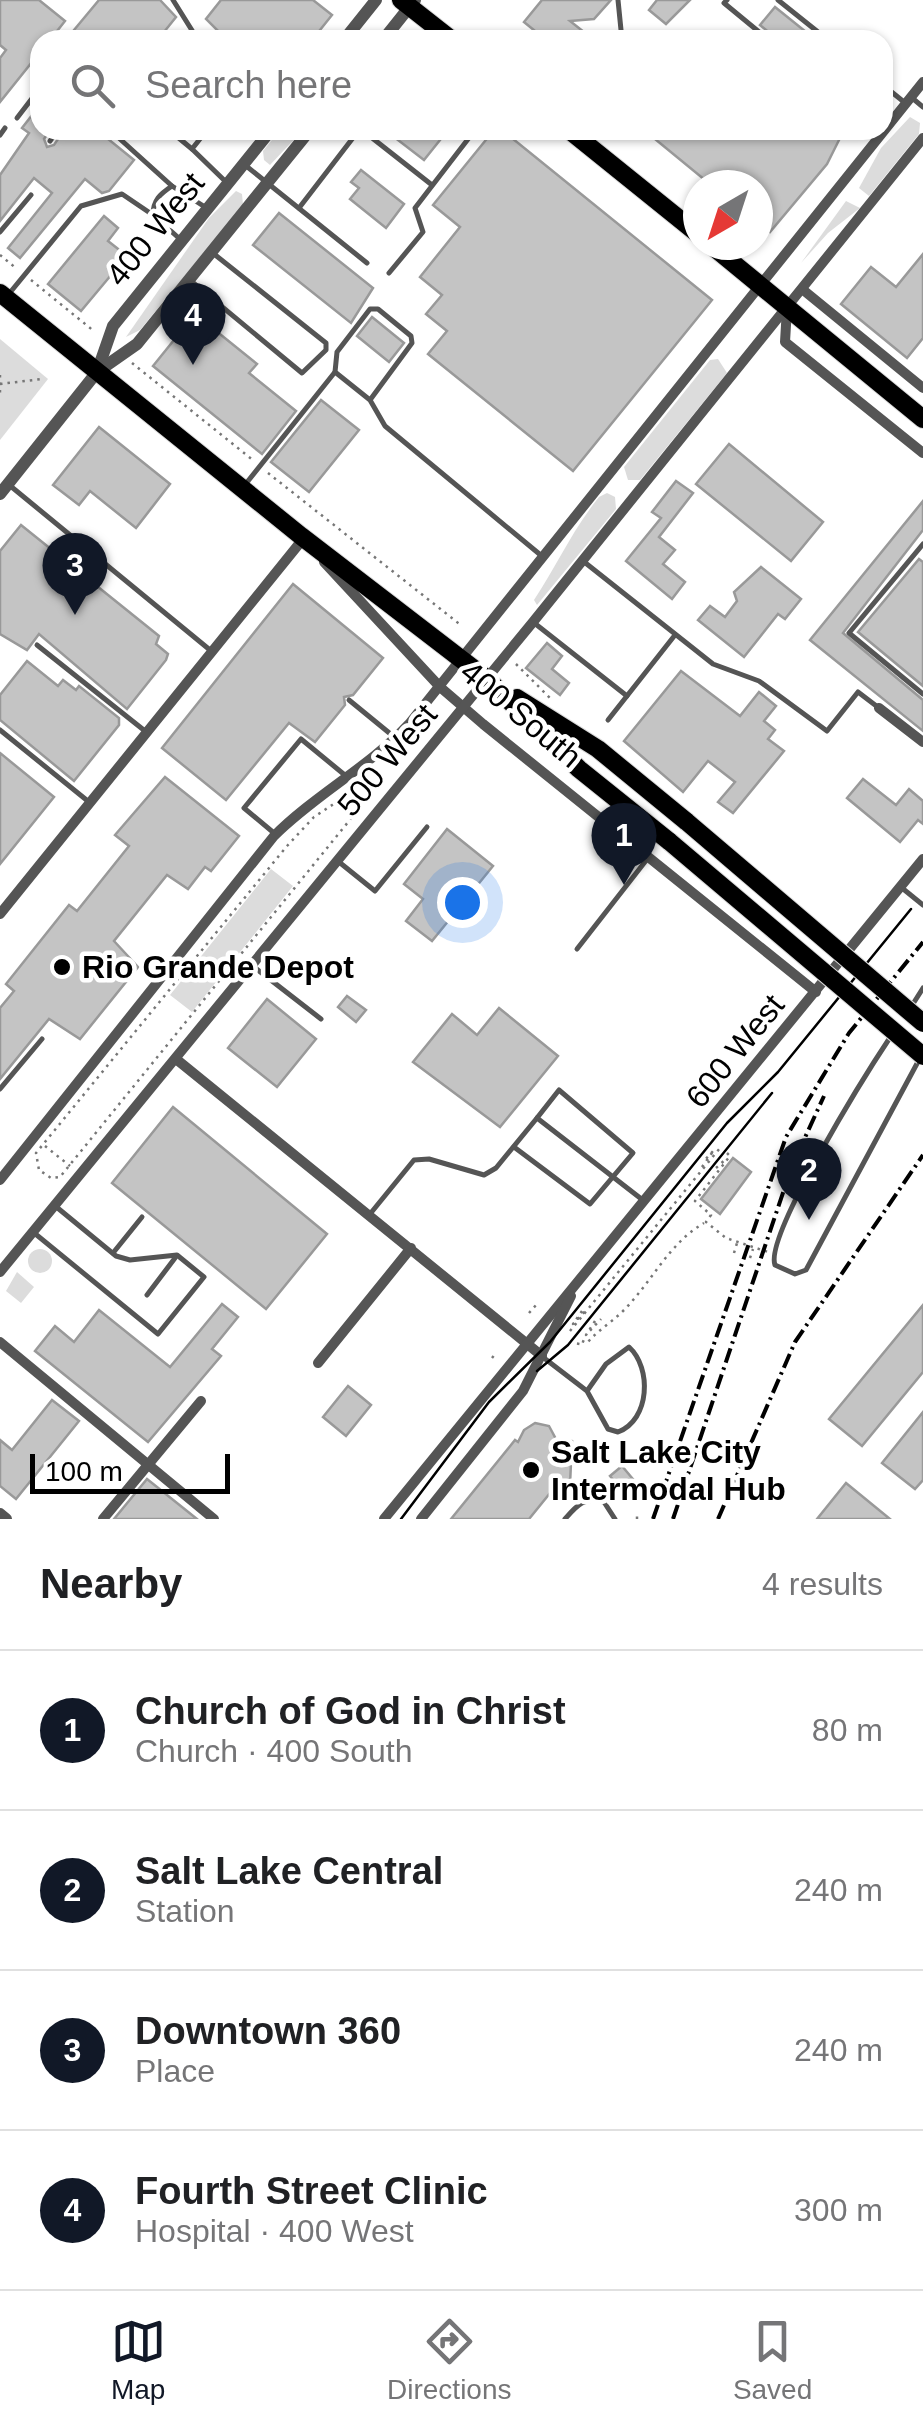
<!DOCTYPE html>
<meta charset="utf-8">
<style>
:root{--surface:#fff;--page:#f6f6f6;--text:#202124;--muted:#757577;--line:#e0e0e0;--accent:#111827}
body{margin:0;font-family:Arial,sans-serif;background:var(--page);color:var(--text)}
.compass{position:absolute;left:683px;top:170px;width:90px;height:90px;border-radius:50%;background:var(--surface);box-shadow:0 2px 8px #0004;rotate:219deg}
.scale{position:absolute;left:30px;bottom:25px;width:200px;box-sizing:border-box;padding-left:10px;border:5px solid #000;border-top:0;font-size:28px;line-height:35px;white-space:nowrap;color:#000;-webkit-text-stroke:8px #fff;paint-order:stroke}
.you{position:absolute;left:462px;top:902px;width:35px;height:35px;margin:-25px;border:8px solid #fff;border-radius:50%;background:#1a73e8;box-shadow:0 0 0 15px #1a73e833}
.badge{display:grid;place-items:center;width:65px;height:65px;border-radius:50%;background:var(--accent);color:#fff;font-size:32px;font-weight:700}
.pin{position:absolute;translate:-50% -82px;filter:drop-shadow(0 2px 5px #0008)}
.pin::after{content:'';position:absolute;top:52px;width:35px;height:30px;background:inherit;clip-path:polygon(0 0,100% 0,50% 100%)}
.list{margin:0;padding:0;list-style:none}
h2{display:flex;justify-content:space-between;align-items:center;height:130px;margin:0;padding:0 40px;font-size:42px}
h2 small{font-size:32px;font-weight:400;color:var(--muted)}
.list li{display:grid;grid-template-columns:65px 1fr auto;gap:30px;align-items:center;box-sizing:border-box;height:160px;padding:0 40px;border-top:2px solid var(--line)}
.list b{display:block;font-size:38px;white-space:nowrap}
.list p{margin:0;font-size:32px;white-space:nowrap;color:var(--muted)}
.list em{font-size:32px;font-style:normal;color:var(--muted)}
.icon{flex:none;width:55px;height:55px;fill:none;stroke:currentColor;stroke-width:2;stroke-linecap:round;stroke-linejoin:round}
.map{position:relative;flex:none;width:923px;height:1519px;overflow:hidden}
.search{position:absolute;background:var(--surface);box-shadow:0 2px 8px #0004;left:30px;right:30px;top:30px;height:110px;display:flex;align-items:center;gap:25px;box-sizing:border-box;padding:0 35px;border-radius:30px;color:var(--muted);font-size:38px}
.sheet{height:770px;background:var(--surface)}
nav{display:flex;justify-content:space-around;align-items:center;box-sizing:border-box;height:140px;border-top:2px solid var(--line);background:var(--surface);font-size:28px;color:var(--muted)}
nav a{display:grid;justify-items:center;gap:5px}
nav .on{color:var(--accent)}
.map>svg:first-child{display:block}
.green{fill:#dcdcdc}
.building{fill:#c4c4c4;stroke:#999;stroke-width:2.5}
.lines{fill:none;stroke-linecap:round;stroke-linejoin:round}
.primary-casing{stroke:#dbdbdb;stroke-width:20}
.path{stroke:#777;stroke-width:2.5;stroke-dasharray:2.5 5;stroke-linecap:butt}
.service{stroke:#555;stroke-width:5}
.minor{stroke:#555;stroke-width:10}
.tertiary{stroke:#555;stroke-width:12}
.primary{stroke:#000;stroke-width:18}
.tram{stroke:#000;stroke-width:2.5}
.rail{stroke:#000;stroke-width:4;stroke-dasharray:15 5 2.5 5;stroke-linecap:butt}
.primary-bridge-casing{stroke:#dbdbdb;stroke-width:20;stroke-linecap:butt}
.primary-bridge{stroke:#000;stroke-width:18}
.poi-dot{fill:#000;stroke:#fff;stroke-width:4}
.labels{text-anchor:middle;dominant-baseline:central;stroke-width:9;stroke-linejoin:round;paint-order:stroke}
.street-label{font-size:32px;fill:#000;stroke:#fff}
.poi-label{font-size:32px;font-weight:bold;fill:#000;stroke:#fff;text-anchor:start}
</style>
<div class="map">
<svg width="923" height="1519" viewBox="0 0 923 1519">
<rect width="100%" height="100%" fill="#fff"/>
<!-- green -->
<g class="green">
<path d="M910 117 920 123 919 134 869 196 859 188 881 148Z"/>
<path d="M280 130H303L270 165 264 160 263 151Z"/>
<path d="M236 191 242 194 243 205 140 330 126 337 209 218Z"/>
<path d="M846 201 860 208 828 233 801 263Z"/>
<path d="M0 339 48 379 0 440Z"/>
<path d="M718 359 727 373 640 480H628L624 467 710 360Z"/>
<path d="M607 493 615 497 616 509 537 605 534 600C558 564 571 532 599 497Z"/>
<path d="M271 869 293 886 192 1012 170 995Z"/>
<circle cx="40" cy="1261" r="12"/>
<path d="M17 1272 34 1287 21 1303 6 1291Z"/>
</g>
<!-- building -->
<g class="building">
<path d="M0 0H39L65 21 50 40H40V52L0 102V58L6 50 0 45Z"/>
<path d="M99 0H160L176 17 164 32 173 40H86L74 30Z"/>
<path d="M221 0H313L332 15 312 40H227L206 19Z"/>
<path d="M542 0H611L594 19 570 21 594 40H546L524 22Z"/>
<path d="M657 0H690L666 24 649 10Z"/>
<path d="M775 7 816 40H778L760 25Z"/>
<path d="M40 105V130H50L44 139 47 147 54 145 64 130H97L134 160 109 191 102 193 85 179 20 258 8 248 52 193 34 178 0 221V175L29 133 22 128Z"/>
<path d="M385 130H448L424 160Z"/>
<path d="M494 130H502L712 300 573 471 428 354 447 331 426 314 442 295 420 277 460 227 433 205Z"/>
<path d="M644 130H839L835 135 840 138 827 164 770 232 758 223V185H711Z"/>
<path d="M361 170 404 204 386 228 350 199 359 188 351 182Z"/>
<path d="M279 213 373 288 351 323 253 245Z"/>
<path d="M104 216 118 228 108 241 127 256 81 311 48 284Z"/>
<path d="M923 254V338L907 358 841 304 871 267 896 287Z"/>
<path d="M195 314 257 364 249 373 296 411 262 454 153 366Z"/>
<path d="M372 317 404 343 389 362 357 336Z"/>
<path d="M321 400 359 430 309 492 271 462Z"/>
<path d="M99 427 170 484 136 528 90 491 79 505 53 485Z"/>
<path d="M729 444 823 522 791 561 696 484Z"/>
<path d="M676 481 693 493 659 537 675 550 663 564 685 582 672 599 626 561 661 518 652 512Z"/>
<path d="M923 501V530L843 633 923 700V731L810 640Z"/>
<path d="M21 525 159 636 156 644 168 654 166 660 127 709 39 634 27 650 0 634V551Z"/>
<path d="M919 559 923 562V686L858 632Z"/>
<path d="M761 567 801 599 785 619 778 614 744 657 698 620 710 606 725 617 737 601 734 592Z"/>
<path d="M293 584 383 658 353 695 344 697 345 705 315 742 289 723 226 800 162 748Z"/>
<path d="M547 643 562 656 552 669 569 683 560 695 526 668Z"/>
<path d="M27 661 58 686 63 680 76 690 79 686 119 718V725L74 781 0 720V695Z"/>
<path d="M681 671 740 716 759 692 776 706 764 721 775 730 768 739 784 751 733 813 718 802 735 782 708 761 683 792 624 741Z"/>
<path d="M0 753 54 797 0 864Z"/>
<path d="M165 777 239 836 211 871 205 867 188 889 167 875 114 941 138 967 80 1039 49 1019 0 1079V1008L14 991 6 984 69 905 77 911 129 846 115 835Z"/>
<path d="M863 779 896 805 909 789 923 801V824L918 820 900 842 847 798Z"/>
<path d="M447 829 493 866 432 941 406 921 423 899 404 884Z"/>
<path d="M347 996 366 1010 356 1022 338 1007Z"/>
<path d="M267 999 316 1039 277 1087 228 1048Z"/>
<path d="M499 1008 558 1056 500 1127 413 1062 452 1014 477 1035Z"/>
<path d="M173 1107 327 1234 266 1309 112 1183Z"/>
<path d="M733 1158 751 1172 720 1214 701 1199Z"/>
<path d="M222 1304 238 1317 212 1349 221 1356 148 1442 35 1351 55 1326 74 1342 99 1310 170 1367Z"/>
<path d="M923 1305V1372L862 1446 829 1419Z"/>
<path d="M348 1386 371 1405 346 1436 323 1417Z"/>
<path d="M52 1400 79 1421 16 1499 0 1486V1440L12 1450Z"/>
<path d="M923 1412V1480L915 1489 882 1463Z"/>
<path d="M535 1423 549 1426 556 1439 572 1441 570 1485 555 1487 529 1519H451L515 1440 518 1442 524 1430Z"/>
<path d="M622 1466 647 1496 631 1490 625 1495 610 1476Z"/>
<path d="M147 1479 197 1519H114Z"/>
<path d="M846 1483 890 1519H817Z"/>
</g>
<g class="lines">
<defs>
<g id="primary">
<path d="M401 0 452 40"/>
<path d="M569 130 698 234"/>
<path d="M711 245 923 419"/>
<path d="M0 293 301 536 487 679 579 769 670 842"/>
<path d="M517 698 598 749 687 822"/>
</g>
</defs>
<!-- primary casing -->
<use href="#primary" class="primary-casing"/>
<!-- path -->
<g class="path">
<path d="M0 255 17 269"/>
<path d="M31 280 95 332"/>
<path d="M132 363 254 461"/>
<path d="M0 375V397"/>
<path d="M0 384 42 379"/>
<path d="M268 473 462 626"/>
<path d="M516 664 552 700"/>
<path d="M355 790 366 800 60 1177 51 1178 39 1170 36 1153 287 846 314 817Z"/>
<path d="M45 1146 70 1166"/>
<path d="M727 1153 730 1156 695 1201 711 1215 706 1222 726 1238 768 1252"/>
<path d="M702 1167 714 1150 703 1162"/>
<path d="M716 1168 727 1158"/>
<path d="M734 1253 737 1243"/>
<path d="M750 1258 753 1249"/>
<path d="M582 1311 573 1324 587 1309"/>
<path d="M529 1313 537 1304"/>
<path d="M595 1321 586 1335 601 1319"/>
<path d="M570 1331 720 1148"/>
<path d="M582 1341 587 1343C598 1330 611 1323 623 1311 652 1282 668 1244 704 1223"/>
<path d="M578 1345 579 1338"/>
<path d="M492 1358 496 1353"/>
<path d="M637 1519V1514"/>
</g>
<!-- service -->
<g class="service">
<path d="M173 0 198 40"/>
<path d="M618 0 622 40"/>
<path d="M727 0 724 3 769 40"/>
<path d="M778 0 828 40"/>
<path d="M883 85 904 102"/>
<path d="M911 97 923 107"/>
<path d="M17 118 40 88"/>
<path d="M110 130 172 186"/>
<path d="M169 130 192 149"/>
<path d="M207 130 192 149 225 181"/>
<path d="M362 130 432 185"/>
<path d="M0 135 5 128"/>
<path d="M50 141 58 130"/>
<path d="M245 165 367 263"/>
<path d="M299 208 359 130"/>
<path d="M0 232 31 195"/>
<path d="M181 240 153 215C153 200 160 194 172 186L205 207"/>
<path d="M389 273 423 232 415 208 475 130"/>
<path d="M191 281 302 373 326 350V343L214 254"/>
<path d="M8 295 81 206 122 194 153 215"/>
<path d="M370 400 412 343 411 336 378 309H370L337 352 335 372 370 400 385 426 543 557"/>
<path d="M8 484 210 650"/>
<path d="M244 486 335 372"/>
<path d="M923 544 849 633 923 694"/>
<path d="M583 561 713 664 759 681 827 731 858 692 879 708"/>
<path d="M533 622 627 696"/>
<path d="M37 645 145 731"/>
<path d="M349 700 393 736"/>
<path d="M608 720 675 635"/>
<path d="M0 730 89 802"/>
<path d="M274 833 244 808 301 739 346 776"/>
<path d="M339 862 375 891 427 827"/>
<path d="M902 888 923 905"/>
<path d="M577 949 648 858"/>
<path d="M254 967 321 1019"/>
<path d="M911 1007 923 988"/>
<path d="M891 1036C869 1069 764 1236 775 1265L795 1274 806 1270 920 1058"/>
<path d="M0 1089 42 1039"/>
<path d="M514 1147 590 1204 633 1153 559 1090 537 1118"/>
<path d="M370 1214 414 1160 429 1159 484 1175 496 1168 537 1118 644 1201"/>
<path d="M33 1232 158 1334 204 1277 177 1255 130 1260 116 1256 54 1205"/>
<path d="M113 1253 142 1217"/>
<path d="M147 1295 175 1258"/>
<path d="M544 1358 587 1391 608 1429 618 1432C650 1420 652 1368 629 1347L606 1364 587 1391"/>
<path d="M565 1519C577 1505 585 1496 604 1502L615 1519"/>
</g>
<!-- minor -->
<g class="minor">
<path d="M802 289 923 388"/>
<path d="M787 308 785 342 923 453"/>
<path d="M324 562 440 687 483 724 816 992"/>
<path d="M879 708 923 742"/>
<path d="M0 914 303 539"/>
<path d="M176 1059 542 1356"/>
<path d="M0 1180 274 836C316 794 369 767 409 724L923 82"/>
<path d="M0 1272 533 622 923 138"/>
<path d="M0 1342 214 1519"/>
<path d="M318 1363 411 1248"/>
<path d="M103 1519 201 1401"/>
<path d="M384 1519 923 859"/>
<path d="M421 1519 523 1391 571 1296"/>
</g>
<!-- tertiary -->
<g class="tertiary">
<path d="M344 40 376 0"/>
<path d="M383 40 415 0"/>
<path d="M98 369 113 326 271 130"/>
<path d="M0 494 97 372 137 344 310 130"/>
<path d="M0 1514 6 1519"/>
</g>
<!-- primary -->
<use href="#primary" class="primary"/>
<!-- tram -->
<g class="tram">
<path d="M537 1371 568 1345 772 1093"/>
<path d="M401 1519 489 1402 550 1342 727 1123 778 1072 911 909"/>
</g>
<!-- rail -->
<g class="rail">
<path d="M653 1519 786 1137 849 1033 923 942"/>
<path d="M673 1519 792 1166 824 1096"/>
<path d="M718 1519 795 1342 923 1155"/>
</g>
<defs>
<g id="primary-bridge">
<path d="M687 822 923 1023"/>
<path d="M670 842 923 1056"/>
</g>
</defs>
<!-- primary-bridge casing -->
<use href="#primary-bridge" class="primary-bridge-casing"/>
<!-- primary-bridge -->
<use href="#primary-bridge" class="primary-bridge"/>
</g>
<!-- markers -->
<g class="poi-dot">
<circle cx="62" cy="967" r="10"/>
<circle cx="531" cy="1470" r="10"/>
</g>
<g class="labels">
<!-- street labels -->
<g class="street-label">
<text transform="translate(155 229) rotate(-51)">400 West</text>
<text transform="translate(521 714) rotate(40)">400 South</text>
<text transform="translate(387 760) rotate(-50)">500 West</text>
<text transform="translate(735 1051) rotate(-51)">600 West</text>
</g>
<!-- poi labels -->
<g class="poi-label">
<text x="82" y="967">Rio Grande Depot</text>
<text x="551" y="1452">Salt Lake City<tspan x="551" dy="37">Intermodal Hub</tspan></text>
</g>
</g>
</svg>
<svg class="compass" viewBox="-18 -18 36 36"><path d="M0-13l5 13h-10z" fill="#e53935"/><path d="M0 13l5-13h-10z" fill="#757577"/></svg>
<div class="scale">100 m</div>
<div class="you"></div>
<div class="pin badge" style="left:624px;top:885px">1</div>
<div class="pin badge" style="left:809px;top:1220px">2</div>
<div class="pin badge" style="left:75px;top:615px">3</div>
<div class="pin badge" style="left:193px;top:365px">4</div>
<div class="search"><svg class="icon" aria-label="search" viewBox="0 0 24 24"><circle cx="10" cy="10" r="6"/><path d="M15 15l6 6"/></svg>Search here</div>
</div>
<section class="sheet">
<h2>Nearby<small>4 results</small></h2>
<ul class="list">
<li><span class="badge">1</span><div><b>Church of God in Christ</b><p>Church · 400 South</p></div><em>80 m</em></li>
<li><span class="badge">2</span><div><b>Salt Lake Central</b><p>Station</p></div><em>240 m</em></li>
<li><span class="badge">3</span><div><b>Downtown 360</b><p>Place</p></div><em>240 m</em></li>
<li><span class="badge">4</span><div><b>Fourth Street Clinic</b><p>Hospital · 400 West</p></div><em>300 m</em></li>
</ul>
</section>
<nav>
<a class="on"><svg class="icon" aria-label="map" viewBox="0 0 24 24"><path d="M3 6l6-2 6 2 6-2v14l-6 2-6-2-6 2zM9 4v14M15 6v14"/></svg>Map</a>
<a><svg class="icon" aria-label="directions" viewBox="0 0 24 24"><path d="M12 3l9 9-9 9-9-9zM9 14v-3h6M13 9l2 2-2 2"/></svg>Directions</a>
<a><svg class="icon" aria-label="saved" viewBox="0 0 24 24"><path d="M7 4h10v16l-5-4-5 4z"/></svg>Saved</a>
</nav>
